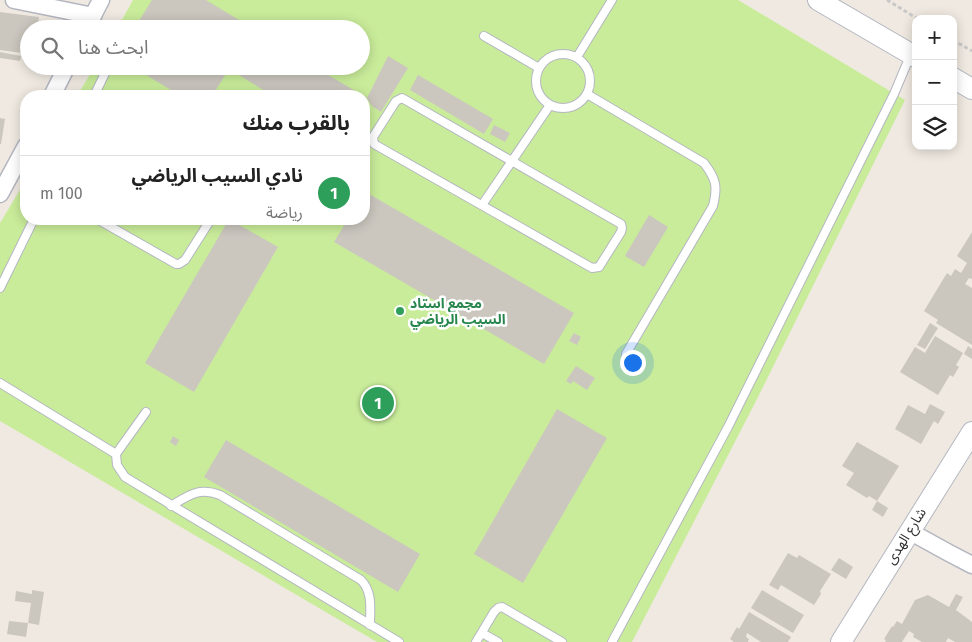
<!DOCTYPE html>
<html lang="ar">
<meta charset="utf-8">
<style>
:root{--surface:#fff;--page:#f2f2f2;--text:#222;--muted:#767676;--line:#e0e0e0;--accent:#4264fb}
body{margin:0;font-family:"Fira Sans","Noto Sans Arabic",sans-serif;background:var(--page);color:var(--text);direction:rtl}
.controls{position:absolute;right:15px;top:15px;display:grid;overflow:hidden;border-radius:10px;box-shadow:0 2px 12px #0003}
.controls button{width:45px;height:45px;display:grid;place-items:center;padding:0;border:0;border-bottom:1px solid var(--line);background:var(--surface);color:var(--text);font:25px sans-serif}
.you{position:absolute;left:632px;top:362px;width:18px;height:18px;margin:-12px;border:4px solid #fff;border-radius:50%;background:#1a73e8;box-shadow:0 0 0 8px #1a73e833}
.badge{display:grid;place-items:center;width:32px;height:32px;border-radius:50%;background:var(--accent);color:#fff;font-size:16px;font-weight:700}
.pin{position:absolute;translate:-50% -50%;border:2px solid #fff;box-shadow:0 1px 5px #0006}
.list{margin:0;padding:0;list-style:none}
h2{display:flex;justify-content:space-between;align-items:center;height:65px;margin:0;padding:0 20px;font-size:21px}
h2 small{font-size:16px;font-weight:400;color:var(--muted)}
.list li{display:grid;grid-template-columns:32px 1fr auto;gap:15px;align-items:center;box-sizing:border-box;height:70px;padding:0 20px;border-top:1px solid var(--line)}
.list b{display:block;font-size:19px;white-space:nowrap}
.list p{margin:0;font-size:16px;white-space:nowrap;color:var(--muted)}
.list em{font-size:16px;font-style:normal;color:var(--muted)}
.icon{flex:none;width:28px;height:28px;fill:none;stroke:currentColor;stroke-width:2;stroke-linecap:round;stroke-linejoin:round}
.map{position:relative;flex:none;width:972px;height:642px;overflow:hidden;direction:ltr}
.search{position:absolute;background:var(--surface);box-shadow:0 2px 12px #0003;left:20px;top:20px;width:350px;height:55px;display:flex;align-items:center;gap:12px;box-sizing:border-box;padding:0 18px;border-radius:28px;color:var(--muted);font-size:19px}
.panel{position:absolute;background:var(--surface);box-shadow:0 2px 12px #0003;left:20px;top:90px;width:350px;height:135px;border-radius:20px;direction:rtl}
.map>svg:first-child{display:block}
.pitch{fill:#c9ec9a}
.building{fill:#cbc7bf}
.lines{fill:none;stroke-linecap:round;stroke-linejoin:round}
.service-casing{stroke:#b4b7c1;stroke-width:10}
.minor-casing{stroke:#b4b7c1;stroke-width:19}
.tertiary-casing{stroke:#b4b7c1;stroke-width:22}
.path{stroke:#c9c9c9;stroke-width:3;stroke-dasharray:4 2.5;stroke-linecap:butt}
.service{stroke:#fff;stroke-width:8}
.minor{stroke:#fff;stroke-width:16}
.tertiary{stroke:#fff;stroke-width:20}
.leisure-dot{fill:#2e9e5b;stroke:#fff;stroke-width:2}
.labels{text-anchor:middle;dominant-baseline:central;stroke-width:5;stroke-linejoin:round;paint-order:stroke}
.leisure-label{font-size:14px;font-weight:bold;fill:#27864d;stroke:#fff;text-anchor:start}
.street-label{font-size:14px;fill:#2e2e2e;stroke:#fff}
</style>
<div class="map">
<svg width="972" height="642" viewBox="0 0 972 642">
<rect width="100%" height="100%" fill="#efe9e1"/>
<!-- pitch -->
<path class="pitch" d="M133 0H738L905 100 757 399 632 642H377L0 421V223L26 180V219H364V96H77L95 66H361V29H117Z"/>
<!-- building -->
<g class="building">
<path d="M152 0H206L254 29H134Z"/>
<path d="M0 12 39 17 38 25 43 26 42 29H29V54L0 50Z"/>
<path d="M0 52 21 56 20 61 0 58Z"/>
<path d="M388 56 408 68 381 112 372 106 367 98Z"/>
<path d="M131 66H322L320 70 367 98 364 104V96H273L229 69 212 96H181Z"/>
<path d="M418 75 493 119 484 134 410 90Z"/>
<path d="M0 118 5 119 1 144H0Z"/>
<path d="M494 125 510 133 505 142 490 134Z"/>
<path d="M364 191 574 313 544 364 334 242 348 219H364Z"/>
<path d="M649 215 668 227 644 267 625 256Z"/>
<path d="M229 219 278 247 194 392 145 363Z"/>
<path d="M972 232V279L969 278 965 284 972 288V345L936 323 938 320 924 311 947 273 951 276 955 269 961 273 967 263 957 256Z"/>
<path d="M930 323 938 328 925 349 917 345Z"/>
<path d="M574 333 581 337 577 345 569 341Z"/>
<path d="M935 336 963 353 956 365 959 367 953 377 950 375 938 395 900 372 915 347 925 353Z"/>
<path d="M968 346 972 349V359L964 354Z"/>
<path d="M576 366 595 378 587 390 573 381 571 384 566 381Z"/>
<path d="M930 404 945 412 938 424 934 421 921 444 895 429 908 405 925 414Z"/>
<path d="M557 409 607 438 523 583 474 554Z"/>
<path d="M173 436 179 440 176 446 170 442Z"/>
<path d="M226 440 420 554 398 592 204 477Z"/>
<path d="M857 442 899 466 877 501 869 496 867 498 846 485 854 473 842 466Z"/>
<path d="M877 501 888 508 883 517 872 510Z"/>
<path d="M788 553 797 558 799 555 831 574 820 591 821 594 814 605 781 585 778 590 769 585Z"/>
<path d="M839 558 853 567 846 579 831 570Z"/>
<path d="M32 590 44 592 39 625 28 623 31 603 15 601 16 591 32 594Z"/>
<path d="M762 590 804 615 793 633 751 608Z"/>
<path d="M956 594 963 597 956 610 972 622V642H955L948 638 946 642H922L913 637 914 634 909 631 902 642H885L886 640 884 639 892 626 893 627 897 621 902 624 915 600 928 595 949 607Z"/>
<path d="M749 612 791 637 788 642H761L747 633 746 637 749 639 748 642H734L730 639 737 627 739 629Z"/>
<path d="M9 621 28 623 26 637 7 634Z"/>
</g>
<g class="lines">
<defs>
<g id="service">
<path d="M484 36 539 68"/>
<circle cx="563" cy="81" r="27"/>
<path d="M577 57 612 0"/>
<path d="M587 94 704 163C716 179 718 186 713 206L626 354"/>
<path d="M94 96 107 69"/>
<path d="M402 98 621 224 622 228 621 232 599 267 592 268 374 144 373 137 396 101Z"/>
<path d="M482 205 550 105"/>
<path d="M97 219 176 264H179L185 260 211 219"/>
<path d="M0 288 34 219"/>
<path d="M0 383 116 454 117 465 125 477 399 642"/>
<path d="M116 454 146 412"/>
<path d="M171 506C189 495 199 487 220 495L361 580C373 592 370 609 370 625"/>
<path d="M482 633 498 642"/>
<path d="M476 642 494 612 498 608 502 607 562 642"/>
<path d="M612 642 728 427 894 94 910 56"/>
</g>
<g id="minor">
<path d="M14 0 93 16"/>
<path d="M86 29 101 0"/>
<path d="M52 96 67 66"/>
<path d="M0 194 26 146"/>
<path d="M909 531 949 553 972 565"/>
</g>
<g id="tertiary">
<path d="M818 0 916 57"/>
<path d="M953 78 972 89"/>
<path d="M841 642 972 432"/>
</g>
</defs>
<!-- service casing -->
<use href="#service" class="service-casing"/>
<!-- minor casing -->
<use href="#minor" class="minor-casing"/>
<!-- tertiary casing -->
<use href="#tertiary" class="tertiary-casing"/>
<!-- path -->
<g class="path">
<path d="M887 0 918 19"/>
<path d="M953 40 972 51"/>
</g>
<!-- service -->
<use href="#service" class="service"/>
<!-- minor -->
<use href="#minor" class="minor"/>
<!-- tertiary -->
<use href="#tertiary" class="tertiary"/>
</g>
<!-- markers -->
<circle class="leisure-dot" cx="400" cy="311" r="5"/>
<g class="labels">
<!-- leisure labels -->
<g class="leisure-label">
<text x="410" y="303">مجمع استاد<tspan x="410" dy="16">السيب الرياضي</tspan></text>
</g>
<!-- street labels -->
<g class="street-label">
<text transform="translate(906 536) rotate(-58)">شارع الهدى</text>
</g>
</g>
</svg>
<div class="controls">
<button>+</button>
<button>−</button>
<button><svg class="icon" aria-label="layers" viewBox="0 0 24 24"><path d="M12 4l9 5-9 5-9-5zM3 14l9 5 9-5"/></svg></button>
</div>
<div class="you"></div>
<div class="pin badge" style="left:378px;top:403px;background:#2e9e5b">1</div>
<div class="search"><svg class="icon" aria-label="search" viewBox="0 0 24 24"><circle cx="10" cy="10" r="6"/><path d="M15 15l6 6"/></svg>ابحث هنا</div>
<section class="panel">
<h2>بالقرب منك<small></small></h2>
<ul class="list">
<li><span class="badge" style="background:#2e9e5b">1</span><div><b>نادي السيب الرياضي</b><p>رياضة</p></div><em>100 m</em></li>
</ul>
</section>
</div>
